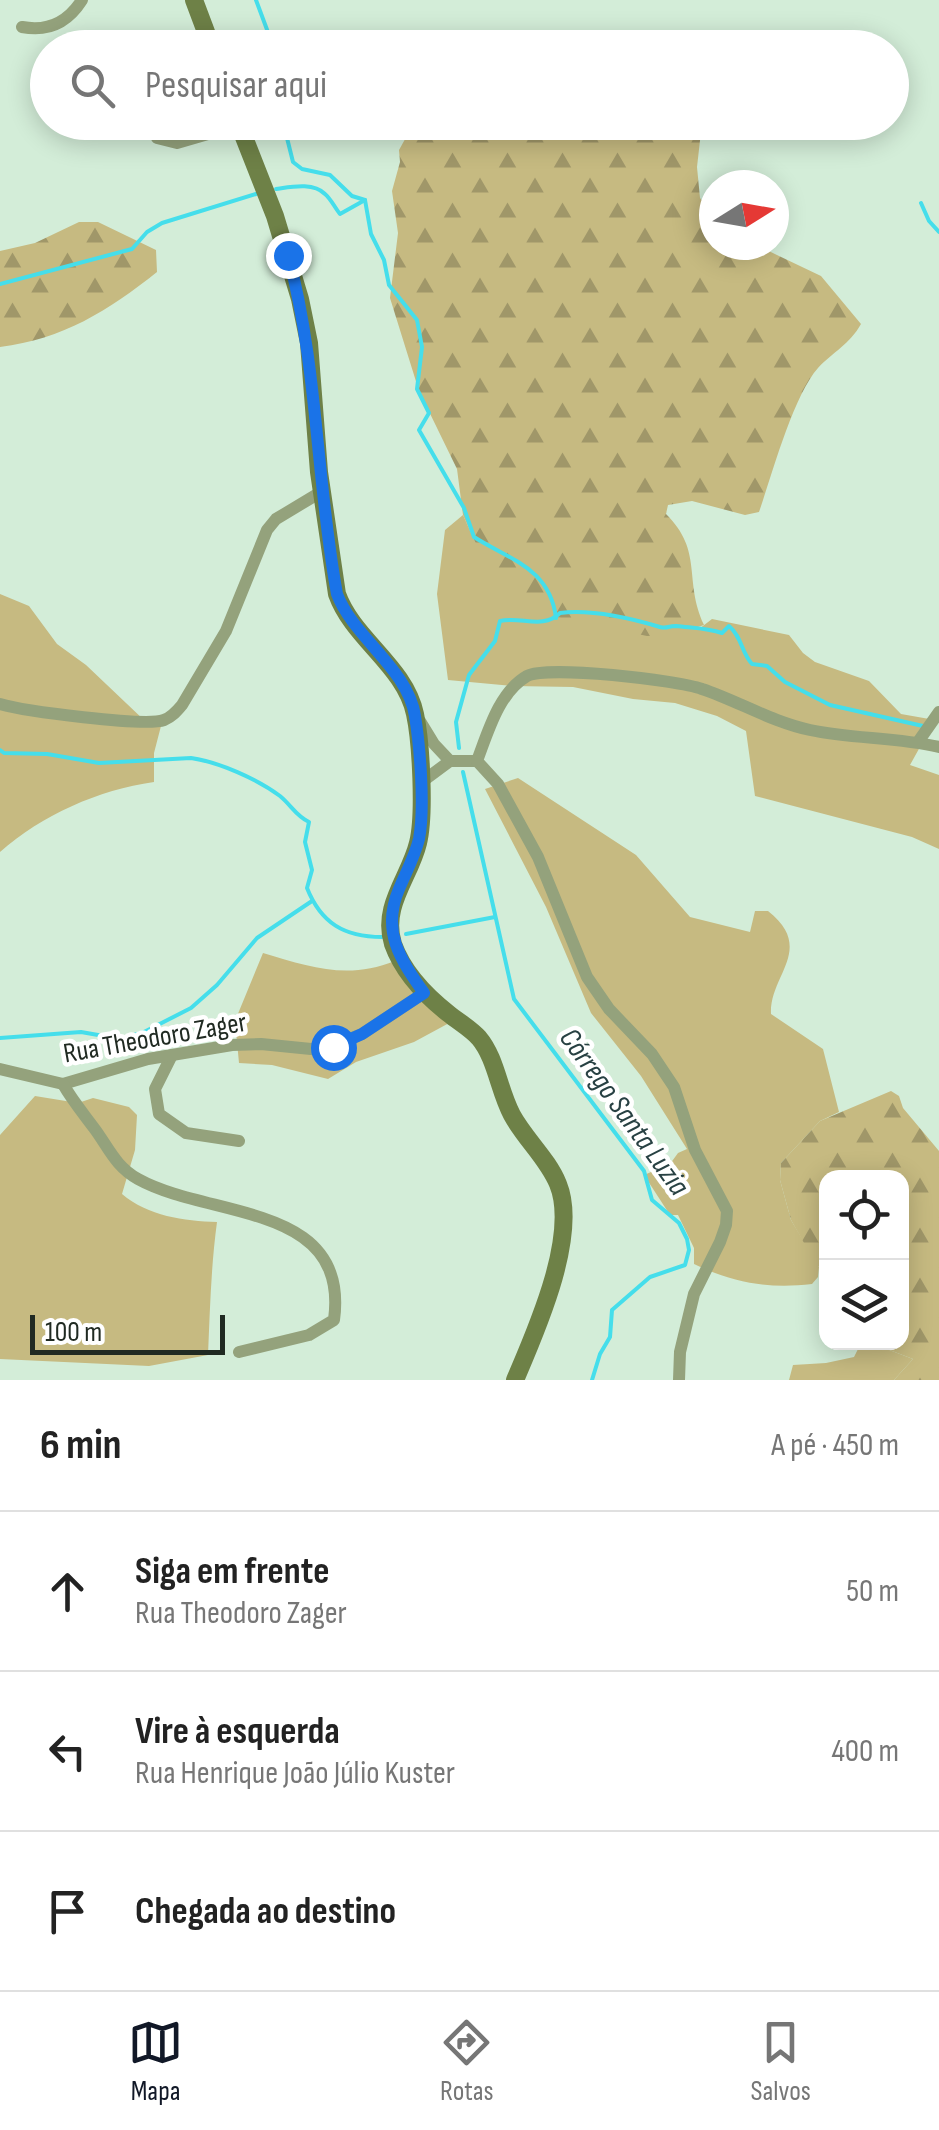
<!DOCTYPE html>
<html lang="pt">
<meta charset="utf-8">
<style>
:root{--surface:#fff;--page:#f6f6f6;--text:#222;--muted:#767676;--line:#e0e0e0;--accent:#111827}
body{margin:0;font-family:"Sofia Sans Condensed",sans-serif;background:var(--page);color:var(--text)}
.controls{position:absolute;right:30px;bottom:30px;display:grid;overflow:hidden;border-radius:20px;box-shadow:0 5px 25px #0003}
.controls button{width:90px;height:90px;display:grid;place-items:center;padding:0;border:0;border-bottom:2px solid var(--line);background:var(--surface);color:var(--text);font:50px sans-serif}
.compass{position:absolute;left:699px;top:170px;width:90px;height:90px;border-radius:50%;background:var(--surface);box-shadow:0 5px 25px #0003;rotate:79deg}
.scale{position:absolute;left:30px;bottom:25px;width:195px;box-sizing:border-box;padding-left:10px;border:5px solid #202a22;border-top:0;font-size:28px;line-height:35px;white-space:nowrap;color:#202a22;-webkit-text-stroke:8px #fff;paint-order:stroke}
.stop{position:absolute;width:30px;height:30px;margin:-22px;border:8px solid #1a73e8;border-radius:50%;background:#fff}
.stop.end{background:#1a73e8;border-color:#fff;box-shadow:0 2px 10px #0008}
.list{margin:0;padding:0;list-style:none}
h2{display:flex;justify-content:space-between;align-items:center;height:130px;margin:0;padding:0 40px;font-size:42px}
h2 small{font-size:32px;font-weight:400;color:var(--muted)}
.list li{display:grid;grid-template-columns:65px 1fr auto;gap:30px;align-items:center;box-sizing:border-box;height:160px;padding:0 40px;border-top:2px solid var(--line)}
.list b{display:block;font-size:38px;white-space:nowrap}
.list p{margin:0;font-size:32px;white-space:nowrap;color:var(--muted)}
.list em{font-size:32px;font-style:normal;color:var(--muted)}
.icon{flex:none;width:55px;height:55px;fill:none;stroke:currentColor;stroke-width:2;stroke-linecap:round;stroke-linejoin:round}
.map{position:relative;flex:none;width:939px;height:1380px;overflow:hidden}
.search{position:absolute;background:var(--surface);box-shadow:0 5px 25px #0003;left:30px;right:30px;top:30px;height:110px;display:flex;align-items:center;gap:25px;box-sizing:border-box;padding:0 35px;border-radius:55px;color:var(--muted);font-size:38px}
.sheet{height:610px;background:var(--surface)}
nav{display:flex;justify-content:space-around;align-items:center;box-sizing:border-box;height:140px;border-top:2px solid var(--line);background:var(--surface);font-size:28px;color:var(--muted)}
nav a{display:grid;justify-items:center;gap:5px}
nav .on{color:var(--accent)}
.map>svg:first-child{display:block}
.grass{fill:#c6ba81}
.forest{fill:url(#forest-firs)}
.lines{fill:none;stroke-linecap:round;stroke-linejoin:round}
.stream{stroke:#45deeb;stroke-width:4}
.street{stroke:#94a27c;stroke-width:12}
.secondary{stroke:#6e8147;stroke-width:18}
.route{stroke:#1a73e8;stroke-width:12}
.labels{text-anchor:middle;dominant-baseline:central;stroke-width:9;stroke-linejoin:round;paint-order:stroke}
.street-label{font-size:28px;fill:#202a22;stroke:#fff}
.water-label{font-size:30px;font-style:italic;fill:#284143;stroke:#fff}
</style>
<div class="map">
<svg width="939" height="1380" viewBox="0 0 939 1380">
<defs>
<pattern id="forest-firs" width="22" height="20" patternUnits="userSpaceOnUse" patternTransform="scale(2.5)"><rect width="22" height="20" fill="#c6ba81"/><path d="M5 1l3.5 6h-7zM16 11l3.5 6h-7z" fill="#a09769"/></pattern>
</defs>
<rect width="100%" height="100%" fill="#d3edd8"/>
<!-- grass -->
<g class="grass">
<path d="M463 515 475 542 699 629 712 619 789 635 803 653 815 662 869 681 901 714 935 720 910 765 939 775V849L912 837 755 796 746 731 717 716 675 703 633 699 573 687 513 686 448 680 437 594 445 530Z"/>
<path d="M0 594 29 606 57 644 86 665 146 722 161 726 154 753V782C98 790 42 815 0 852Z"/>
<path d="M518 778 636 855 690 917 750 932 755 911H768C816 949 769 975 771 1014L823 1049 839 1112 820 1121 781 1163 780 1180 791 1220 819 1267 818 1277 812 1284C769 1289 733 1283 694 1264V1248L678 1215H670L644 1175 670 1164 678 1153 687 1149 641 1076 591 1013 546 907 485 789Z"/>
<path d="M263 953C309 967 348 980 395 961L451 1022 414 1042 356 1062 328 1079 272 1065 239 1063 235 1021Z"/>
<path d="M35 1096 78 1103 93 1098 129 1107 137 1115 135 1150 122 1194C148 1216 184 1221 217 1222 211 1266 210 1310 208 1355L149 1366 0 1359V1135Z"/>
<path d="M861 1343H871L913 1359 894 1380H789L793 1365 826 1363 854 1357Z"/>
</g>
<!-- forest -->
<g class="forest">
<path d="M414 123H702L697 167 700 198 714 217V245H756L821 276 861 324C850 344 833 352 818 368 793 396 772 475 759 512L745 515 692 501 668 505 666 514C704 552 683 579 704 625L673 635 647 636 547 615 508 586 475 542 463 515 457 469 419 391 390 298 398 233 392 191 400 162 399 150Z"/>
<path d="M79 222H98L156 250 157 272C108 311 63 339 0 347V251L35 243Z"/>
<path d="M891 1091 899 1096 903 1108 939 1151V1380H894L913 1359 871 1343 902 1342V1178H826V1268L817 1266 791 1220 780 1180 781 1163 820 1121Z"/>
</g>
<g class="lines">
<!-- stream -->
<g class="stream">
<path d="M256 0 269 35 266 48"/>
<path d="M283 122 293 162 302 169 330 175 352 196 365 200"/>
<path d="M276 189C291 187 313 182 325 194 331 199 335 208 340 214L365 200"/>
<path d="M365 200 371 234 384 260 389 285 417 320 422 347 417 389 429 413 419 430 464 508 474 537C510 560 550 568 556 618"/>
<path d="M921 203 929 221 939 232"/>
<path d="M0 284 132 249 147 232 162 223 256 194"/>
<path d="M459 748 456 722 469 675 495 641 500 621C521 616 543 630 560 613 592 609 633 619 660 627 668 629 667 626 676 626 692 628 707 628 722 633L729 626C742 637 741 652 752 664L767 666 785 682 830 705 923 726"/>
<path d="M0 750 4 753 47 754 99 763 191 758C219 762 257 779 280 796 291 805 296 816 309 822L305 842 312 870 307 888C321 923 344 937 382 937"/>
<path d="M463 772 514 999 644 1171 652 1200 679 1223 687 1239 689 1250 685 1265 650 1277 612 1310 610 1337 600 1354 592 1380"/>
<path d="M406 934 495 917"/>
<path d="M0 1038 81 1032 121 1039 144 1032 191 1008 217 985 257 938 312 901"/>
</g>
<!-- street -->
<g class="street">
<path d="M22 27C48 32 68 22 82 0"/>
<path d="M157 138 177 143 239 125"/>
<path d="M0 704C23 711 145 727 164 720 172 717 177 711 182 705L226 631 267 530 276 519 321 492"/>
<path d="M420 721 434 744 450 761H477"/>
<path d="M918 742 939 712"/>
<path d="M419 784 450 761"/>
<path d="M172 1055 155 1089 159 1114 186 1133 239 1141"/>
<path d="M0 1069 63 1084 148 1059 232 1045 261 1044 321 1050 362 1034 424 993"/>
<path d="M63 1084C72 1100 83 1113 94 1128 109 1148 115 1166 138 1179 210 1219 350 1202 334 1320L309 1335 239 1352"/>
<path d="M679 1380 680 1352 694 1294 720 1242 726 1225 727 1211 695 1150 674 1087 652 1054 609 1009 587 977 538 857 498 784 477 761C488 732 499 692 527 676 547 665 677 680 702 689 738 701 772 722 810 730 852 739 897 737 939 747"/>
</g>
<!-- secondary -->
<g class="secondary">
<path d="M194 0 212 48"/>
<path d="M238 122 275 216 300 299 309 343 319 472 337 594C353 639 405 666 415 714 421 742 425 815 418 843 410 877 381 906 393 944 403 972 426 996 449 1014 459 1022 471 1029 479 1038 496 1058 499 1091 512 1115 525 1139 548 1159 558 1184 579 1235 536 1331 515 1380"/>
</g>
</g>
<g class="lines">
<!-- route -->
<path class="route" d="M288 255C318 366 316 481 337 594 353 637 408 669 415 716 420 747 425 808 419 839 415 856 406 872 399 889 381 931 400 959 424 993L362 1034 333 1047"/>
</g>
<g class="labels">
<!-- street labels -->
<g class="street-label">
<text transform="translate(155 1038) rotate(-10)">Rua Theodoro Zager</text>
</g>
<!-- water labels -->
<g class="water-label">
<text transform="translate(624 1112) rotate(54)">Córrego Santa Luzia</text>
</g>
</g>
</svg>
<div class="controls">
<button><svg class="icon" aria-label="locate" viewBox="0 0 24 24"><circle cx="12" cy="12" r="6"/><path d="M12 2v4M12 18v4M2 12h4M18 12h4"/></svg></button>
<button><svg class="icon" aria-label="layers" viewBox="0 0 24 24"><path d="M12 4l9 5-9 5-9-5zM3 14l9 5 9-5"/></svg></button>
</div>
<svg class="compass" viewBox="-18 -18 36 36"><path d="M0-13l5 13h-10z" fill="#e53935"/><path d="M0 13l5-13h-10z" fill="#767676"/></svg>
<div class="scale">100 m</div>
<div class="stop" style="left:333px;top:1047px"></div>
<div class="stop end" style="left:288px;top:255px"></div>
<div class="search"><svg class="icon" aria-label="search" viewBox="0 0 24 24"><circle cx="10" cy="10" r="6"/><path d="M15 15l6 6"/></svg>Pesquisar aqui</div>
</div>
<section class="sheet">
<h2>6 min<small>A pé · 450 m</small></h2>
<ul class="list">
<li><svg class="icon" aria-label="ahead" viewBox="0 0 24 24"><path d="M12 20V5M6 11l6-6 6 6"/></svg><div><b>Siga em frente</b><p>Rua Theodoro Zager</p></div><em>50 m</em></li>
<li><svg class="icon" aria-label="left" viewBox="0 0 24 24"><path d="M17 20v-9H6M10 6l-5 5 5 5"/></svg><div><b>Vire à esquerda</b><p>Rua Henrique João Júlio Kuster</p></div><em>400 m</em></li>
<li><svg class="icon" aria-label="arrive" viewBox="0 0 24 24"><path d="M6 21V4h12l-3 4 3 4H6"/></svg><div><b>Chegada ao destino</b></div></li>
</ul>
</section>
<nav>
<a class="on"><svg class="icon" aria-label="map" viewBox="0 0 24 24"><path d="M3 6l6-2 6 2 6-2v14l-6 2-6-2-6 2zM9 4v14M15 6v14"/></svg>Mapa</a>
<a><svg class="icon" aria-label="directions" viewBox="0 0 24 24"><path d="M12 3l9 9-9 9-9-9zM9 14v-3h6M13 9l2 2-2 2"/></svg>Rotas</a>
<a><svg class="icon" aria-label="saved" viewBox="0 0 24 24"><path d="M7 4h10v16l-5-4-5 4z"/></svg>Salvos</a>
</nav>
